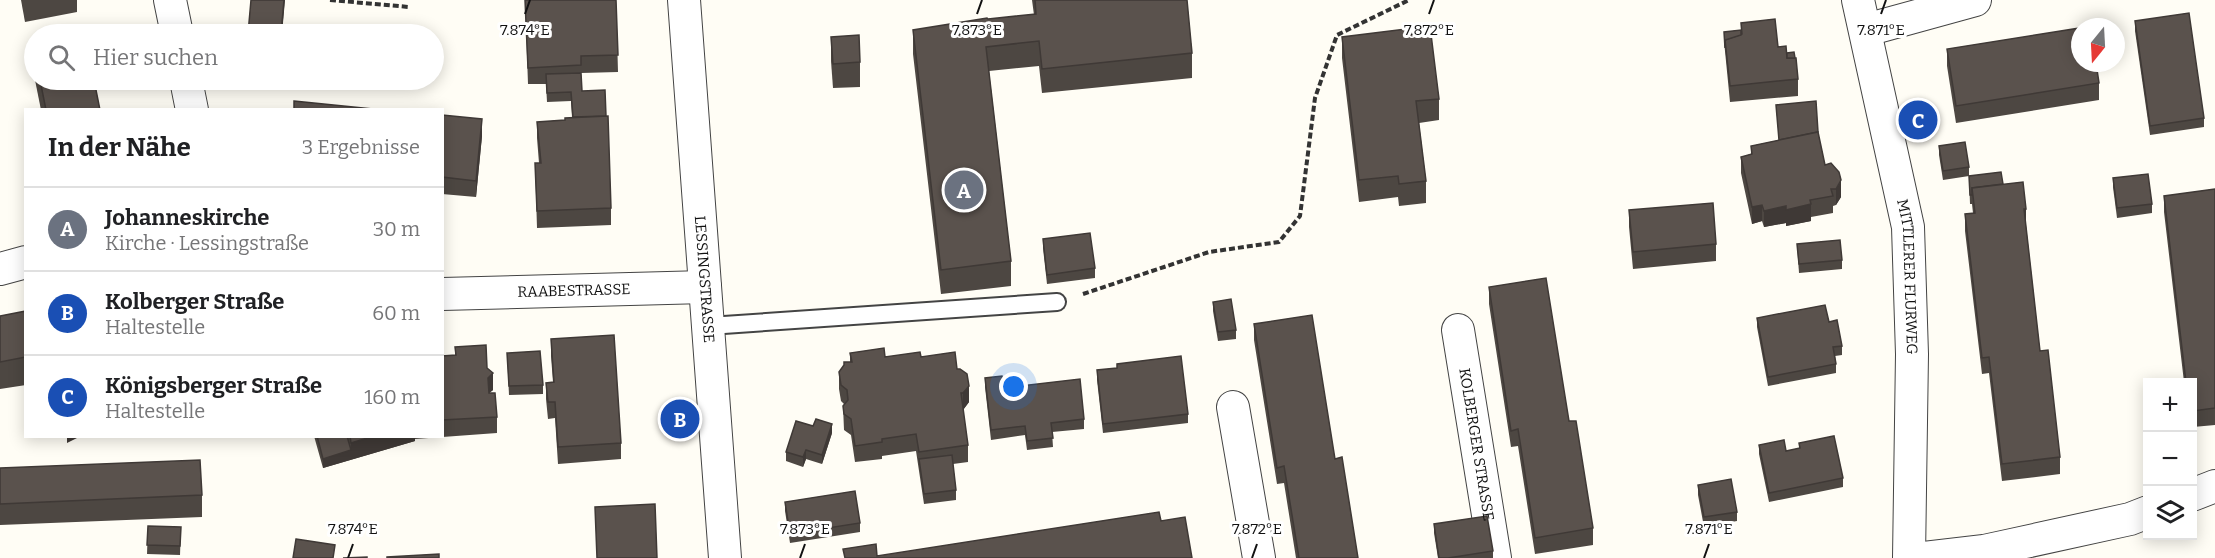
<!DOCTYPE html>
<html lang="de">
<meta charset="utf-8">
<style>
:root{--surface:#fff;--page:#f6f6f6;--text:#202124;--muted:#757577;--line:#e0e0e0;--accent:#c4262e}
body{margin:0;font-family:Bitter,serif;background:var(--page);color:var(--text)}
.controls{position:absolute;right:18px;bottom:18px;display:grid;overflow:hidden;border-radius:0px;box-shadow:0 3px 15px #0003}
.controls button{width:54px;height:54px;display:grid;place-items:center;padding:0;border:0;border-bottom:2px solid var(--line);background:var(--surface);color:var(--text);font:30px sans-serif}
.compass{position:absolute;left:2071px;top:18px;width:54px;height:54px;border-radius:50%;background:var(--surface);box-shadow:0 3px 15px #0003;rotate:198deg}
.you{position:absolute;left:1014px;top:387px;width:21px;height:21px;margin:-15px;border:4px solid #fff;border-radius:50%;background:#1a73e8;box-shadow:0 0 0 9px #1a73e833}
.badge{display:grid;place-items:center;width:39px;height:39px;border-radius:50%;background:var(--accent);color:#fff;font-size:20px;font-weight:700}
.pin{position:absolute;translate:-50% -50%;border:3px solid #fff;box-shadow:0 2px 6px #0006}
.list{margin:0;padding:0;list-style:none}
h2{display:flex;justify-content:space-between;align-items:center;height:78px;margin:0;padding:0 24px;font-size:26px}
h2 small{font-size:20px;font-weight:400;color:var(--muted)}
.list li{display:grid;grid-template-columns:39px 1fr auto;gap:18px;align-items:center;box-sizing:border-box;height:84px;padding:0 24px;border-top:2px solid var(--line)}
.list b{display:block;font-size:22px;white-space:nowrap}
.list p{margin:0;font-size:20px;white-space:nowrap;color:var(--muted)}
.list em{font-size:20px;font-style:normal;color:var(--muted)}
.icon{flex:none;width:33px;height:33px;fill:none;stroke:currentColor;stroke-width:2;stroke-linecap:round;stroke-linejoin:round}
.map{position:relative;flex:none;width:2215px;height:558px;overflow:hidden}
.search{position:absolute;background:var(--surface);box-shadow:0 3px 15px #0003;left:24px;top:24px;width:420px;height:66px;display:flex;align-items:center;gap:15px;box-sizing:border-box;padding:0 21px;border-radius:33px;color:var(--muted);font-size:22px}
.panel{position:absolute;background:var(--surface);box-shadow:0 3px 15px #0003;left:24px;top:108px;width:420px;height:330px;border-radius:0px}
.map>svg:first-child{display:block}
.lines{fill:none;stroke-linecap:round;stroke-linejoin:round}
.service-casing{stroke:#444;stroke-width:20}
.minor-casing{stroke:#444;stroke-width:34}
.path{stroke:#333;stroke-width:4;stroke-dasharray:6 3;stroke-linecap:butt}
.service{stroke:#fff;stroke-width:16}
.minor{stroke:#fff;stroke-width:32}
.wall{fill:#4d4742}
.shaded-wall{fill:#3f3936}
.building{fill:#5a524d;stroke:#3f3936;stroke-width:1.5}
.ticks{fill:none;stroke:#111;stroke-width:2}
.labels{text-anchor:middle;dominant-baseline:central;stroke-width:6;stroke-linejoin:round;paint-order:stroke}
.street-label{font-size:15px;fill:#111;stroke:#fff}
.ticks-label{font-size:15px;text-anchor:middle;fill:#111;stroke:#fff;stroke-width:6;stroke-linejoin:round;paint-order:stroke}
</style>
<div class="map">
<svg width="2215" height="558" viewBox="0 0 2215 558">
<rect width="100%" height="100%" fill="#fffdf5"/>
<g class="lines">
<defs>
<path id="service" d="M709 326 1057 302"/>
<g id="minor">
<path d="M170 0 177 34"/>
<path id="s1" d="M684 0 725 558"/>
<path id="s2" d="M1858 0 1908 227 1912 354 1909 558"/>
<path d="M1866 30 1975 0"/>
<path d="M186 80 192 110"/>
<path d="M0 269 26 262"/>
<path id="s3" d="M442 294 705 287"/>
<path id="s4" d="M1458 330 1495 558"/>
<path d="M1233 407 1259 558"/>
<path d="M2192 495 2215 486"/>
<path d="M1924 558 1984 551 2130 519 2148 512"/>
</g>
</defs>
<!-- service casing -->
<use href="#service" class="service-casing"/>
<!-- minor casing -->
<use href="#minor" class="minor-casing"/>
<!-- path -->
<g class="path">
<path d="M330 0 409 7"/>
<path d="M1083 294 1209 252 1279 242 1300 216 1315 98 1337 35 1409 0"/>
</g>
<!-- service -->
<use href="#service" class="service"/>
<!-- minor -->
<use href="#minor" class="minor"/>
</g>
<!-- wall -->
<g class="wall">
<path d="M21 0H77V12L25 22Z"/>
<path d="M525 0H616L618 72 581 73 582 91 611 208V225L537 228 535 163H539L537 138V122L565 120 572 117 571 101 547 102 546 84H528Z"/>
<path d="M1032 0H1187L1192 53V78L1042 93 1039 66 989 71 1011 261V286L941 294 913 54V30L988 19 1034 15Z"/>
<path d="M2135 21 2204 118V127L2150 135 2135 31Z"/>
<path d="M1741 23 1787 53 1798 79V96L1730 102 1724 41V32L1741 30Z"/>
<path d="M831 37 860 62V87L833 88 831 61Z"/>
<path d="M1342 37 1439 99V120L1419 123 1426 181V203L1399 206 1398 197 1359 202 1342 58Z"/>
<path d="M1947 49 2099 83V100L1956 123 1947 66Z"/>
<path d="M35 80H94L100 110H41Z"/>
<path d="M1776 105 1818 132 1825 165 1841 197 1836 205 1833 206V213L1811 217V221L1786 226V223L1764 227 1762 221 1752 224 1741 173V157L1751 154V146L1779 140Z"/>
<path d="M442 115 482 136 476 197 442 194Z"/>
<path d="M1939 146 1969 167V176L1943 180 1939 155Z"/>
<path d="M1969 176 2003 184 2026 225 2040 351 2060 457V474L2002 481 1989 373 1982 374 1965 231V214L1973 213 1972 204H1970Z"/>
<path d="M2113 178 2152 204V213L2117 218 2113 187Z"/>
<path d="M2215 189V425L2193 427V382H2184L2164 212V196Z"/>
<path d="M1629 210 1716 244V261L1633 269 1629 227Z"/>
<path d="M1043 239 1095 268V278L1047 284 1043 248Z"/>
<path d="M1797 244 1842 260V269L1799 273Z"/>
<path d="M1489 287 1569 421 1593 528V545L1535 554 1518 446 1511 447 1489 304Z"/>
<path d="M1213 302 1236 330V339L1218 341 1213 311Z"/>
<path d="M26 311V385L0 389V316Z"/>
<path d="M1757 318 1829 322 1842 346V355L1835 356 1836 364V373L1768 386 1757 327Z"/>
<path d="M1254 324 1335 459 1358 558H1296L1284 483 1277 484 1254 340Z"/>
<path d="M551 339 621 443V459L558 464 555 418 548 419 546 399V383L553 382 551 356Z"/>
<path d="M455 347 487 368 493 390 489 393 497 417V433L415 439V441L323 468 314 436H442V356L455 355Z"/>
<path d="M507 353 543 385V394L509 395Z"/>
<path d="M850 353 885 357H921L957 369 969 402 963 410 968 445V462L953 464 956 490V500L924 504 916 451 882 456V459L855 462 851 435 844 430 843 406 845 405 841 401 839 389V372L850 362Z"/>
<path d="M1117 368 1188 414V423L1103 433 1097 380V370Z"/>
<path d="M985 378 1004 388 1084 419V429L1052 432 1053 447 1027 450 1025 435 991 440 985 387Z"/>
<path d="M832 433 822 464 806 459 803 467 786 461V452Z"/>
<path d="M1799 443 1843 478V487L1769 502 1759 454V445L1786 451 1799 448Z"/>
<path d="M0 468 202 495V517L0 525Z"/>
<path d="M1698 485 1737 512V521L1704 527 1698 495Z"/>
<path d="M785 502 860 523V532L790 543 785 511Z"/>
<path d="M1434 524 1493 551V558H1438L1434 533Z"/>
<path d="M148 526 181 527 180 555 147 554Z"/>
</g>
<!-- shaded-wall -->
<g class="shaded-wall">
<path d="M284 0H285L282 34H281Z"/>
<path d="M482 119V136L476 197V181Z"/>
<path d="M1841 180V197L1836 205V189Z"/>
<path d="M1811 204V221L1786 226V210Z"/>
<path d="M1762 205V221L1752 224V207Z"/>
<path d="M1786 206V223L1764 227V211Z"/>
<path d="M2024 209H2026V225L2024 226Z"/>
<path d="M493 373V390L488 394V378Z"/>
<path d="M969 386V402L963 410V393Z"/>
<path d="M832 424V433L822 464V455Z"/>
<path d="M67 436H81L67 443Z"/>
<path d="M374 436H415V441L323 468V459L351 450V443Z"/>
<path d="M806 450V459L803 467V457Z"/>
</g>
<!-- building -->
<g class="building">
<path d="M251 0H284L281 34H248Z"/>
<path d="M525 0H616L618 55 581 56V65L528 68Z"/>
<path d="M1035 0H1187L1192 53 1042 69 1039 41 986 47 1011 261 941 270 913 30 987 18 988 19 1036 14Z"/>
<path d="M2189 13 2204 118 2150 126 2135 21Z"/>
<path d="M1775 19 1778 47 1786 46 1787 58H1796L1798 79 1730 86 1725 40 1742 34 1741 23Z"/>
<path d="M1430 26 1439 99 1416 101 1426 181 1399 184 1398 176 1359 180 1342 37Z"/>
<path d="M2080 28V63H2096L2099 83 1956 106 1947 49Z"/>
<path d="M1741 30V35L1725 40V48L1724 32Z"/>
<path d="M859 35 860 62 833 64 831 37Z"/>
<path d="M1794 52 1795 58H1787V53Z"/>
<path d="M581 73 582 91 605 90 606 116 573 117 571 92 547 93 546 74Z"/>
<path d="M40 80H94L100 110H46Z"/>
<path d="M294 101 383 110H294Z"/>
<path d="M1816 101 1818 132 1779 140 1776 105Z"/>
<path d="M442 115 482 119 476 181 442 177Z"/>
<path d="M608 116 611 208 537 211 535 163H541L537 122 565 120V118Z"/>
<path d="M1818 132 1825 165 1831 163 1839 172 1841 180 1836 189H1831L1833 196 1810 200 1811 204 1786 210V206L1764 211 1762 205 1752 207 1741 157 1752 154 1751 146Z"/>
<path d="M1965 142 1969 167 1943 171 1939 146Z"/>
<path d="M2001 172 2003 184 1972 188V195H1970L1969 176Z"/>
<path d="M2148 174 2152 204 2117 208 2113 178Z"/>
<path d="M2023 182 2026 209H2024L2040 351 2048 350 2060 457 2002 464 1989 357 1982 358 1965 214 1975 213 1972 188Z"/>
<path d="M2215 189V408L2193 411V382H2186L2164 196Z"/>
<path d="M1713 203 1716 244 1633 252 1629 210Z"/>
<path d="M1090 233 1095 268 1047 275 1043 239Z"/>
<path d="M1840 240 1842 260 1799 264 1797 244Z"/>
<path d="M1546 278 1569 421H1576L1593 528 1535 538 1518 429 1511 431 1489 287Z"/>
<path d="M1231 299 1236 330 1218 332 1213 302Z"/>
<path d="M1825 305 1829 322 1837 320 1842 346 1833 347 1836 364 1768 377 1757 318Z"/>
<path d="M26 311V357L0 362V316Z"/>
<path d="M1312 315 1335 459 1342 457 1358 558H1299L1284 466 1277 468 1254 324Z"/>
<path d="M614 335 621 443 558 447 555 402H548L546 383 554 382 551 339Z"/>
<path d="M486 345 487 368 493 373 488 378 489 393H495L497 417 442 420V356L456 355 455 347Z"/>
<path d="M884 348 885 357 920 352 921 357 955 352 957 369H960L967 374 969 386 963 393H961L968 445 919 452 916 434 882 439V442L855 446 851 419 844 414 843 406 848 400 847 390 841 385 839 372 844 365V362H852L850 353Z"/>
<path d="M540 351 543 385 509 386 507 353Z"/>
<path d="M1181 356 1188 414 1103 424 1097 370 1117 368V364Z"/>
<path d="M1002 376 1004 388 1080 379 1084 419 1051 423 1053 438 1027 441 1025 426 991 430 985 378Z"/>
<path d="M816 419 832 424 822 455 806 450 803 457 786 452 796 421 813 426Z"/>
<path d="M317 436H347L351 450 323 459Z"/>
<path d="M350 436H374L351 443Z"/>
<path d="M1834 436 1843 478 1769 493 1759 445 1784 440 1786 451 1800 448 1799 443Z"/>
<path d="M952 455 956 490 924 494 919 459Z"/>
<path d="M200 460 202 495 0 504V468Z"/>
<path d="M1731 479 1737 512 1704 517 1698 485Z"/>
<path d="M855 491 860 523 790 534 785 502Z"/>
<path d="M655 504 657 558H597L595 507Z"/>
<path d="M1159 512 1161 521 1185 517 1192 558H845L843 549 876 544 877 556Z"/>
<path d="M1487 516 1493 551 1448 558H1439L1434 524Z"/>
<path d="M148 526 181 527 180 546 147 545Z"/>
<path d="M296 539 335 545 333 558H293Z"/>
<path d="M439 554V558H387V557Z"/>
<path d="M367 557V558H343Z"/>
</g>
<!-- ticks -->
<path class="ticks" d="M525 14 530 0M977 14 982 0M1429 14 1434 0M1881 14 1886 0M348 558 353 544M800 558 805 544M1252 558 1257 544M1704 558 1709 544"/>
<g class="labels">
<!-- street labels -->
<g class="street-label">
<text stroke="none"><textPath href="#s2" startOffset="282">MITTLERER FLURWEG</textPath></text>
<text stroke="none"><textPath href="#s1" startOffset="280">LESSINGSTRASSE</textPath></text>
<text stroke="none"><textPath href="#s3" startOffset="132">RAABESTRASSE</textPath></text>
<text stroke="none"><textPath href="#s4" startOffset="116">KOLBERGER STRASSE</textPath></text>
</g>
</g>
<g class="ticks-label">
<text x="525" y="35">7.874°E</text>
<text x="977" y="35">7.873°E</text>
<text x="1429" y="35">7.872°E</text>
<text x="1881" y="35">7.871°E</text>
<text x="353" y="534">7.874°E</text>
<text x="805" y="534">7.873°E</text>
<text x="1257" y="534">7.872°E</text>
<text x="1709" y="534">7.871°E</text>
</g>
</svg>
<div class="controls">
<button>+</button>
<button>−</button>
<button><svg class="icon" aria-label="layers" viewBox="0 0 24 24"><path d="M12 4l9 5-9 5-9-5zM3 14l9 5 9-5"/></svg></button>
</div>
<svg class="compass" viewBox="-18 -18 36 36"><path d="M0-13l5 13h-10z" fill="#e53935"/><path d="M0 13l5-13h-10z" fill="#757577"/></svg>
<div class="you"></div>
<div class="pin badge" style="left:964px;top:190px;background:#6b7280">A</div>
<div class="pin badge" style="left:680px;top:419px;background:#1a4fb4">B</div>
<div class="pin badge" style="left:1918px;top:120px;background:#1a4fb4">C</div>
<div class="search"><svg class="icon" aria-label="search" viewBox="0 0 24 24"><circle cx="10" cy="10" r="6"/><path d="M15 15l6 6"/></svg>Hier suchen</div>
<section class="panel">
<h2>In der Nähe<small>3 Ergebnisse</small></h2>
<ul class="list">
<li><span class="badge" style="background:#6b7280">A</span><div><b>Johanneskirche</b><p>Kirche · Lessingstraße</p></div><em>30 m</em></li>
<li><span class="badge" style="background:#1a4fb4">B</span><div><b>Kolberger Straße</b><p>Haltestelle</p></div><em>60 m</em></li>
<li><span class="badge" style="background:#1a4fb4">C</span><div><b>Königsberger Straße</b><p>Haltestelle</p></div><em>160 m</em></li>
</ul>
</section>
</div>
